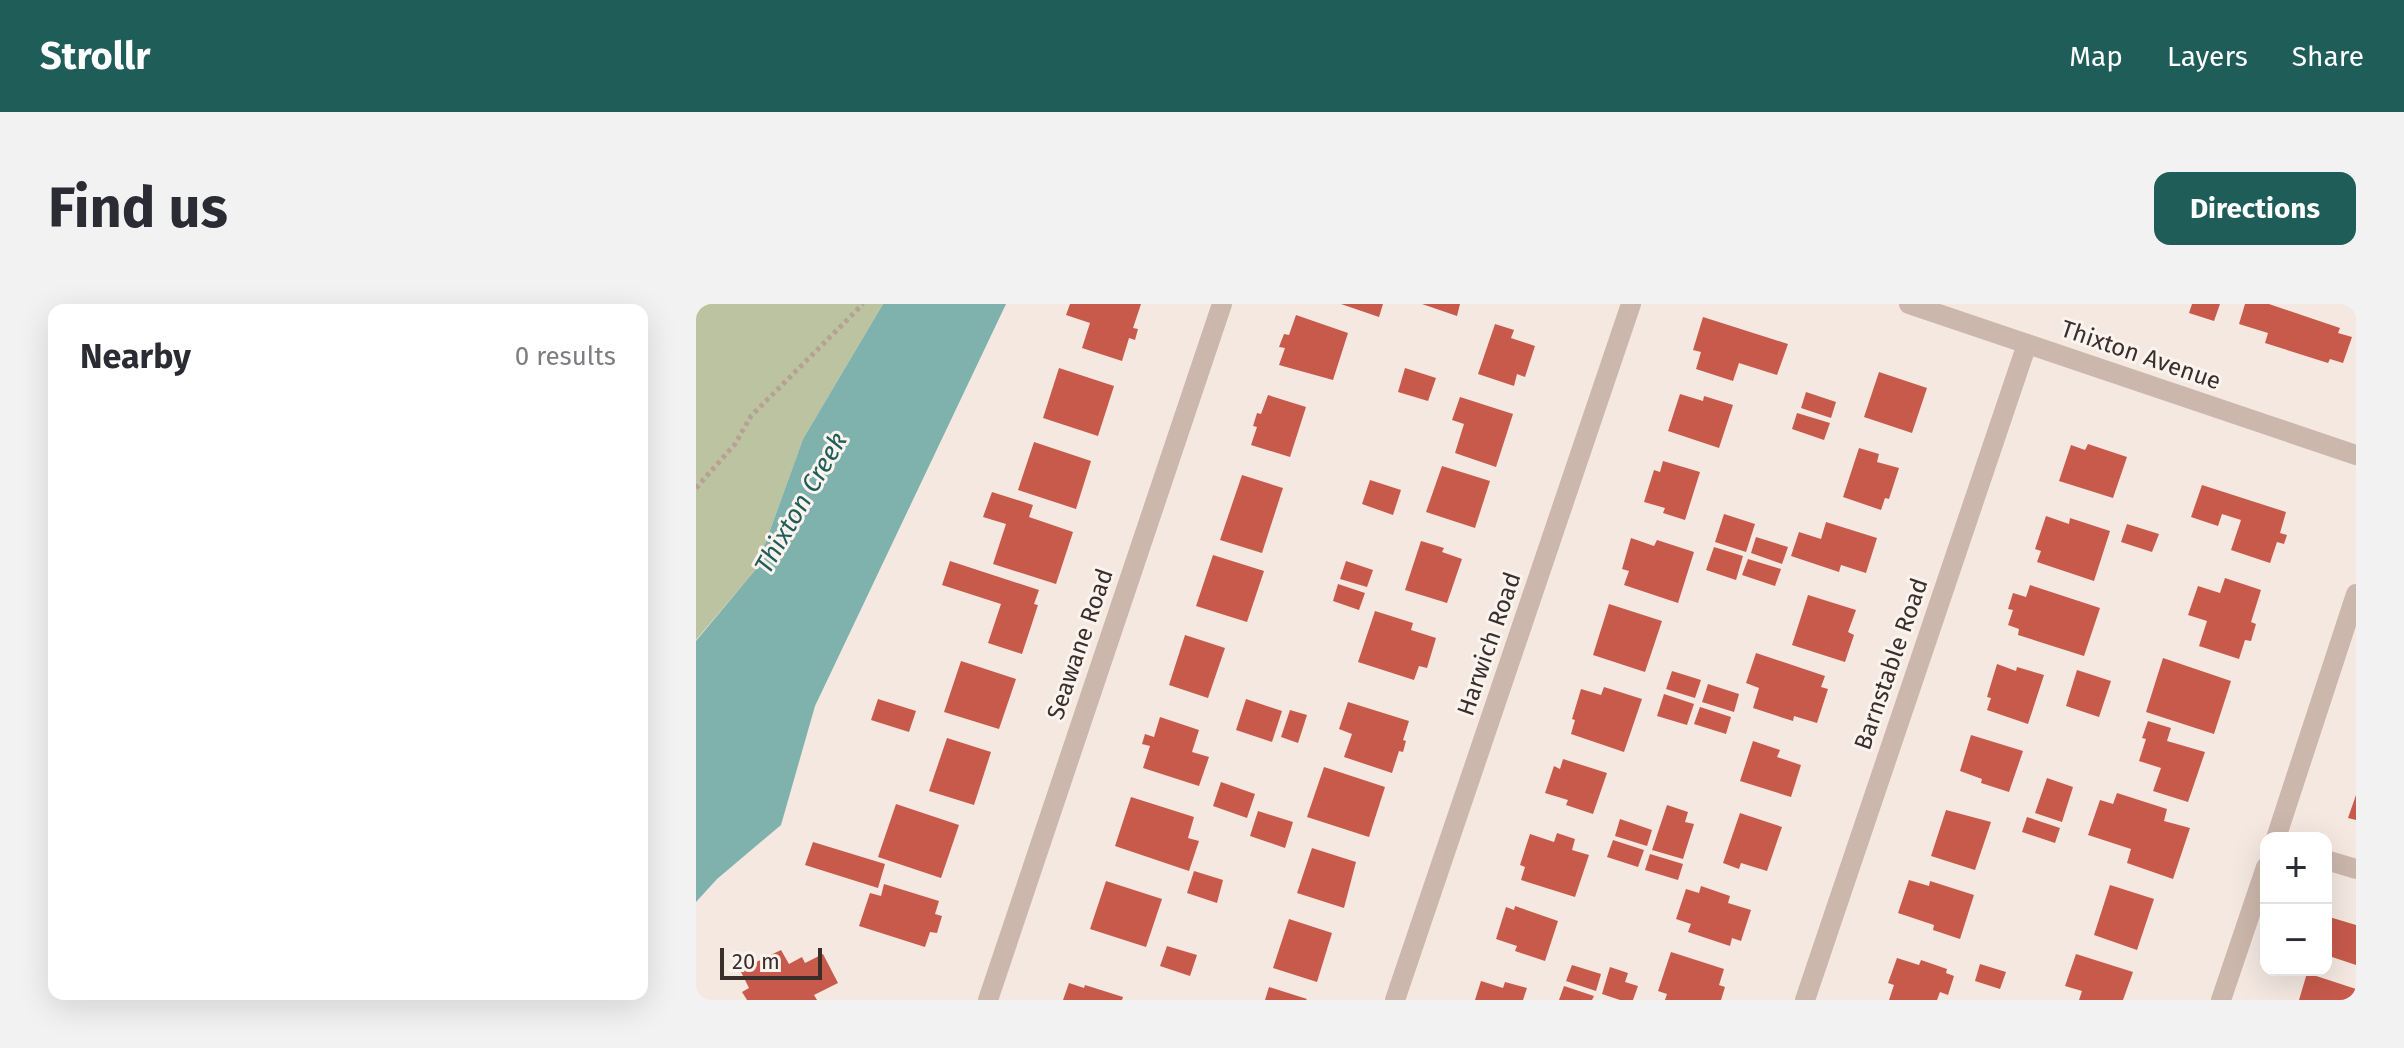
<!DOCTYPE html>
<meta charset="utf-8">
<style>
:root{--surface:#fff;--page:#f2f2f3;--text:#2b2b33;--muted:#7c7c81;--line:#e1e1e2;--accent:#1f5d59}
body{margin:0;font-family:"Fira Sans",sans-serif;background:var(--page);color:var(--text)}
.controls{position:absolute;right:24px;bottom:24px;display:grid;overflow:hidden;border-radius:16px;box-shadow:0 8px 32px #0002}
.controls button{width:72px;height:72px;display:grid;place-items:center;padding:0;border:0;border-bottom:2px solid var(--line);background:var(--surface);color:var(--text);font:40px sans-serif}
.scale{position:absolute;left:24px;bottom:20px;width:102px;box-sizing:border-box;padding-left:8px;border:4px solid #3a2e2b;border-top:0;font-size:22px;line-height:28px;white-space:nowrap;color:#3a2e2b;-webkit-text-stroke:6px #fbf3ee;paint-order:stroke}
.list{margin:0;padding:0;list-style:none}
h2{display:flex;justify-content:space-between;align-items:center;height:104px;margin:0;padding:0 32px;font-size:34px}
h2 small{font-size:26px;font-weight:400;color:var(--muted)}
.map{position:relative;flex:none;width:1660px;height:696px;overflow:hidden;border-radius:16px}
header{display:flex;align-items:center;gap:48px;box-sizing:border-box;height:112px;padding:0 40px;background:var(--accent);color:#fff}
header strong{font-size:38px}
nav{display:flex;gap:44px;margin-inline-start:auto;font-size:28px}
.intro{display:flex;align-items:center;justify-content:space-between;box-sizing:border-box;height:192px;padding:0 48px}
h1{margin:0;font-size:56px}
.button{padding:20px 36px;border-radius:16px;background:var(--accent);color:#fff;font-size:28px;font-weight:700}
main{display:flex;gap:48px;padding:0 48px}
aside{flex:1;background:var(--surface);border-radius:16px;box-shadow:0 8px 32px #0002}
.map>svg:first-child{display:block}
.green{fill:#bcc3a0}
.water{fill:#7fb1ad}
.building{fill:#c75a4b}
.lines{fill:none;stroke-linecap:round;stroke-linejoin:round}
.path{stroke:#b8a096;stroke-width:5;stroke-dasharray:4 4;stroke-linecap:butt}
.minor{stroke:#ccb7ac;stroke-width:20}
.labels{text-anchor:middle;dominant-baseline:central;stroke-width:6;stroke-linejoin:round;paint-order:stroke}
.street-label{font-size:24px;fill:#3a2e2b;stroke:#fbf3ee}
.water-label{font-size:26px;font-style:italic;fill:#1f5d59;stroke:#fbf3ee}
</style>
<header>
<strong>Strollr</strong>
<nav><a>Map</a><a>Layers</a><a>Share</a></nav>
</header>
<div class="intro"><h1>Find us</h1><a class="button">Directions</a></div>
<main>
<aside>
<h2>Nearby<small>0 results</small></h2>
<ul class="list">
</ul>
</aside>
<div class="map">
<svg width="1660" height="696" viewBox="0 0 1660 696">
<rect width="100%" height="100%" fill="#f4e8e1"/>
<!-- green -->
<path class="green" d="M0 0H187L107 135 60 265 0 336Z"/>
<!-- water -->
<path class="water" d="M187 0H310L119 402 85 521 21 575 0 598V337L60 265 107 135Z"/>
<!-- building -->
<g class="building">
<path d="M374 0H445L437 24 442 25 439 36 433 34 426 57 386 44 394 19 370 11Z"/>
<path d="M645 0H687L683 13Z"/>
<path d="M726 0H764L761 12Z"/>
<path d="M1496 0H1524L1518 17 1493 9Z"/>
<path d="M1549 0H1573L1644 24 1642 29 1656 33 1647 59 1634 55 1632 59 1569 39 1572 29 1543 20Z"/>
<path d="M600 11 652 29 637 76 583 61 589 44 583 43 588 30 593 31Z"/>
<path d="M1007 13 1092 40 1081 71 1043 59 1037 77 1000 65 1005 48 997 46Z"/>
<path d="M799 20 818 26 815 34 839 42 829 73 821 70 818 82 782 70Z"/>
<path d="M363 64 418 82 402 132 347 114Z"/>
<path d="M709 64 740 74 732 97 702 88Z"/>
<path d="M1183 68 1231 84 1216 129 1168 113Z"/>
<path d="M1110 88 1140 98 1135 114 1105 104Z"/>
<path d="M984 90 1007 97 1008 92 1037 101 1023 144 972 127Z"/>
<path d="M572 91 610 103 594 153 555 141 561 123 557 122 561 109 565 110Z"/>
<path d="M764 93 817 110 800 163 759 149 768 120 756 116Z"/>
<path d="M1101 109 1134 119 1128 136 1096 125Z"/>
<path d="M338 138 395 157 380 205 322 186Z"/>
<path d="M1392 140 1431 153 1417 194 1363 177 1375 141 1389 146Z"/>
<path d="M1163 144 1183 150 1181 158 1203 164 1193 195 1189 194 1185 206 1147 193Z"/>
<path d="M967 157 1004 168 989 216 967 209 969 204 948 198 958 166 964 168Z"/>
<path d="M746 162 794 177 779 224 730 208Z"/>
<path d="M546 171 587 184 566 249 524 236Z"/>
<path d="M674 176 705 186 697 211 666 200Z"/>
<path d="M1506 181 1590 208 1584 229 1591 231 1588 240 1581 238 1574 259 1535 246 1545 216 1526 210 1522 222 1495 213Z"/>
<path d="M296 188 337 201 333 213 377 228 360 280 297 260 310 220 287 213Z"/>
<path d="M1028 210 1059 220 1050 248 1019 238Z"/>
<path d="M1350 212 1373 220 1374 214 1414 227 1398 277 1341 258 1345 247 1339 245Z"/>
<path d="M1130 218 1181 234 1170 269 1145 261 1143 268 1095 252 1103 228 1125 235Z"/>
<path d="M1431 220 1463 230 1456 248 1425 238Z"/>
<path d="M1060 233 1092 243 1086 260 1055 249Z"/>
<path d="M935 234 958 242 961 236 998 248 982 299 928 281 933 267 926 265Z"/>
<path d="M725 237 748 244 746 248 766 255 751 299 709 286Z"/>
<path d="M1018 243 1047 252 1040 276 1010 266Z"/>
<path d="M517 251 568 267 551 318 500 302Z"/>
<path d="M1052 255 1085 265 1079 282 1046 271Z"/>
<path d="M254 257 343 286 338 300 342 301 326 350 292 339 305 300 246 281Z"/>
<path d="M650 257 677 266 671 283 644 275Z"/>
<path d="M1529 274 1565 286 1555 318 1560 320 1555 337 1549 336 1543 355 1503 342 1511 317 1492 311 1502 282 1524 289Z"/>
<path d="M642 280 669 289 663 306 637 297Z"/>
<path d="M1334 281 1404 304 1388 352 1322 331 1323 325 1312 321 1317 306 1312 305 1317 289 1330 293Z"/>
<path d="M1112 291 1160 306 1152 328 1158 331 1149 358 1096 341Z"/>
<path d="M913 300 966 317 949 368 897 351Z"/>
<path d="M679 307 717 319 715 326 740 334 731 364 723 362 718 376 662 358Z"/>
<path d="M489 331 529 344 512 394 473 381Z"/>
<path d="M1060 349 1129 372 1125 383 1132 385 1121 419 1098 412 1097 417 1057 404 1063 384 1050 379Z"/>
<path d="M1467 354 1535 377 1518 430 1450 408Z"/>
<path d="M265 357 320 375 303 425 248 408Z"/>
<path d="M1301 360 1320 367 1321 363 1348 371 1332 420 1291 406 1295 394 1291 393Z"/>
<path d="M1381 366 1415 377 1403 413 1370 402Z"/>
<path d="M976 367 1005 376 999 394 970 385Z"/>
<path d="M1012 380 1043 390 1038 408 1006 398Z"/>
<path d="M908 383 946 395 928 448 875 430 879 416 876 415 885 385 905 391Z"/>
<path d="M968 390 998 400 991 421 961 412Z"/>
<path d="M182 395 220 407 213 428 175 416Z"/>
<path d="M550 395 586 407 576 438 540 426Z"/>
<path d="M652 398 713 417 707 436 710 437 707 448 703 447 696 469 648 453 656 430 643 425Z"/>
<path d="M1004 403 1035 413 1030 430 998 420Z"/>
<path d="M594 406 611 411 602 439 585 433Z"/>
<path d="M464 413 503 426 496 448 513 453 503 482 447 464 454 442 446 440 449 430 458 433Z"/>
<path d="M1452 417 1475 424 1471 437 1509 448 1492 498 1457 487 1465 464 1443 457 1450 435 1446 434Z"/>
<path d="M1275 431 1327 447 1313 488 1285 479 1286 475 1264 467Z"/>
<path d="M251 434 295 448 278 501 233 487Z"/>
<path d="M1057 437 1084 446 1081 453 1105 461 1095 493 1044 477Z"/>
<path d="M867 455 911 469 897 510 870 501 872 496 849 489 858 462 864 465Z"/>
<path d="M628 463 689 483 673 533 611 513Z"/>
<path d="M1351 474 1377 483 1366 518 1339 509Z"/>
<path d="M525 478 559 490 551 514 517 502Z"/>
<path d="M1421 489 1471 505 1468 517 1494 524 1477 575 1431 559 1435 545 1392 531 1404 496 1417 500Z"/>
<path d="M1660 491V516L1652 514Z"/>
<path d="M435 493 498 513 492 534 503 537 493 567 419 542Z"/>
<path d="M200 500 263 521 245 574 182 553Z"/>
<path d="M971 501 992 508 989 518 998 520 987 555 956 546Z"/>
<path d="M1250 506 1295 518 1279 566 1235 552Z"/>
<path d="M562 507 597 518 589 544 554 532Z"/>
<path d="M1044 509 1086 523 1071 567 1045 559 1043 565 1027 559Z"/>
<path d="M1331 513 1364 524 1359 539 1326 528Z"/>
<path d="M924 515 956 526 951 542 919 532Z"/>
<path d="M861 529 879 535 876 546 893 551 879 593 825 576 829 563 824 561 834 530 858 538Z"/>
<path d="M917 536 948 546 942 563 911 553Z"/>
<path d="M117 538 189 560 182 584 109 561Z"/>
<path d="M616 544 660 558 648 604 601 589Z"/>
<path d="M954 550 987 560 982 576 949 566Z"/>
<path d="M498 567 527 576 521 599 491 589Z"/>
<path d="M1213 576 1233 582 1234 577 1278 591 1264 635 1237 626 1238 621 1202 609Z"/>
<path d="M410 577 466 595 450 643 394 625Z"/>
<path d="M188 580 243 597 239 610 246 612 241 629 234 628 229 643 163 622 174 589 185 592Z"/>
<path d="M1414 581 1458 595 1441 646 1398 631Z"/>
<path d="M1005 582 1034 592 1032 599 1055 606 1045 637 1036 634 1034 642 992 628 995 620 980 615 990 585 1003 589Z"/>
<path d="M819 602 862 617 849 657 819 647 821 642 800 635 810 603 818 606Z"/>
<path d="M1630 612 1660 621V661L1630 651Z"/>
<path d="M593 615 636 629 621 678 577 664Z"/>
<path d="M471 642 501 651 494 672 464 662Z"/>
<path d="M85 646 93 660 106 653 109 659 127 650 142 679 118 691 121 696H51L46 688 53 684 44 666Z"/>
<path d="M975 648 1028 665 1023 681 1029 683 1025 696H969L971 690 962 687Z"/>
<path d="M1380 650 1437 668 1427 696H1383L1386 687 1369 682Z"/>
<path d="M1201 654 1223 661 1225 656 1251 665 1250 669 1258 672 1252 691 1244 688 1241 696H1193L1198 681 1192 679Z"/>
<path d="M1284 660 1310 668 1304 685 1279 677Z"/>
<path d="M876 661 905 670 900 687 870 677Z"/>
<path d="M914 663 932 669 929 678 942 682 937 696H924L906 690Z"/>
<path d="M1611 669 1660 685V696H1603Z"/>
<path d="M785 677 807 684 809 678 831 684 827 696H779Z"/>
<path d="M373 679 388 684 389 681 427 693 426 696H367Z"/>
<path d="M868 682 898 692 896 696H863Z"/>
<path d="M573 683 611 695 610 696H569Z"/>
</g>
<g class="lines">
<!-- path -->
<path class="path" d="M0 184 39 140 55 112 167 0"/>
<!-- minor -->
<g class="minor">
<path d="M1213 0 1660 151"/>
<path d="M1580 534 1660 290"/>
<path d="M1630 556 1660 565"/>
<path d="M292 696 526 0"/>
<path d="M699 696 935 0"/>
<path d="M1109 696 1331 40"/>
<path d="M1525 696 1570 563"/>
</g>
</g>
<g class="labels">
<!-- street labels -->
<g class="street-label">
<text transform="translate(1445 51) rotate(19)">Thixton Avenue</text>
<text transform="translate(384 340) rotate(-71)">Seawane Road</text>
<text transform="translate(793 340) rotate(-71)">Harwich Road</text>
<text transform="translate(1195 360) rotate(-71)">Barnstable Road</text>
</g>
<!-- water labels -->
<g class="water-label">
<text transform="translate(105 199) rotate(-60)">Thixton Creek</text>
</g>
</g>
</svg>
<div class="controls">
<button>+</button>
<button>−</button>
</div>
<div class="scale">20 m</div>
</div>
</main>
